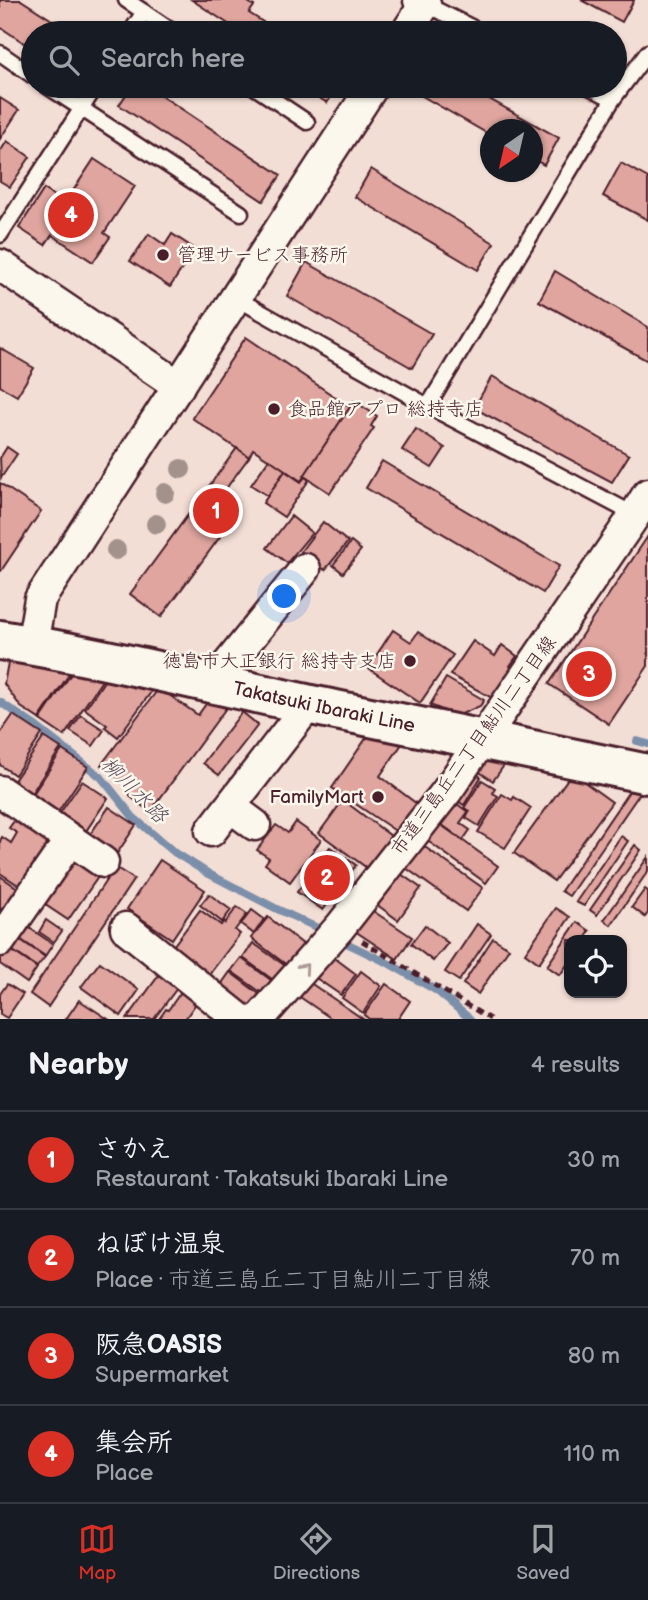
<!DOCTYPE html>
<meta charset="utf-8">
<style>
:root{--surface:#171b24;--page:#20242c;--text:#f1f3f6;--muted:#9ea1a6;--line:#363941;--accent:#d93025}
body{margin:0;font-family:"Balsamiq Sans","Klee One",sans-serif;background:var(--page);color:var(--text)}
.controls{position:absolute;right:21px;bottom:21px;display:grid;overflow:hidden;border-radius:14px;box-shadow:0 2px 5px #0004}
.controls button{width:63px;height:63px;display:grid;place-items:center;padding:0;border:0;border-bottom:2px solid var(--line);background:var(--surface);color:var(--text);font:35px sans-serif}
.compass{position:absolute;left:480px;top:119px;width:63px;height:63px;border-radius:50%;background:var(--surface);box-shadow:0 2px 5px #0004;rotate:214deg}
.you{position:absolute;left:285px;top:597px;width:24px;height:24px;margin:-18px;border:5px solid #fff;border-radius:50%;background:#1a73e8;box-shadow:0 0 0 10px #1a73e833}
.badge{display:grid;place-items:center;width:46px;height:46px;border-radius:50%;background:var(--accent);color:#fff;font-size:23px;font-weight:700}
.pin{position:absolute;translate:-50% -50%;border:4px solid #fff;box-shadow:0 2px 7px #0006}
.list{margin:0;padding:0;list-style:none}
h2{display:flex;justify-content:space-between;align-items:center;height:91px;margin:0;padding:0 28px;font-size:30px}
h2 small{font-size:23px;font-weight:400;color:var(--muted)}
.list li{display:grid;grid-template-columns:46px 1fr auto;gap:21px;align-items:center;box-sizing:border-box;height:98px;padding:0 28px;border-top:2px solid var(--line)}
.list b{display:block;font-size:26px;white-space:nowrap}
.list p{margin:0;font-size:23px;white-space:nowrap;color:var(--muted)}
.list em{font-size:23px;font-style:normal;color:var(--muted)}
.icon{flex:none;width:38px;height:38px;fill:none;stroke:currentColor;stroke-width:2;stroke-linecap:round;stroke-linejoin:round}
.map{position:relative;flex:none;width:648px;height:1019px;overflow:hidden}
.search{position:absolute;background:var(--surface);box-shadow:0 2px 5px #0004;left:21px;right:21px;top:21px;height:77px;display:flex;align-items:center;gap:18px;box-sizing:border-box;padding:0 24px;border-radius:38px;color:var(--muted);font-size:26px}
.sheet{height:483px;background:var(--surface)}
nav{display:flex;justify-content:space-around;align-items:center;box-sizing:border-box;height:98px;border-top:2px solid var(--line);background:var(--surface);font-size:19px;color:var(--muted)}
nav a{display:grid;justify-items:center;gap:4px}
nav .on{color:var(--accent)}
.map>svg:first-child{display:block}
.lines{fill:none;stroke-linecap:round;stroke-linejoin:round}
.stream{stroke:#7c8faa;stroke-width:8}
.building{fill:#dfa59e;stroke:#4a1f2b;stroke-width:2}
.lane-casing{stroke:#4a1f2b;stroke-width:19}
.street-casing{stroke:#4a1f2b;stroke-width:35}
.secondary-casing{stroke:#4a1f2b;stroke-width:44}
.path{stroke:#4a1f2b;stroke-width:4.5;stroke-dasharray:7 5;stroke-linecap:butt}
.lane{stroke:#fbf7ec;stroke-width:14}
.street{stroke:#fbf7ec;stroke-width:30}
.secondary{stroke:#fbf7ec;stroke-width:38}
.tree{fill:#a3918b}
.oneway{stroke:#ab9695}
.poi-dot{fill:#4a1f2b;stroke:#fbf7ec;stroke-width:2.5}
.labels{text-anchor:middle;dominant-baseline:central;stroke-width:5;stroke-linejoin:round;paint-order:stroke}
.poi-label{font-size:19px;fill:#4a1f2b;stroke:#fbf7ec;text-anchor:start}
.street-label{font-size:19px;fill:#4a1f2b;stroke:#fbf7ec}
.water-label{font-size:21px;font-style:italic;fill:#5f4e60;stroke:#fbf7ec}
</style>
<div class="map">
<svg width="648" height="1019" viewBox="0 0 648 1019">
<rect width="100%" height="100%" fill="#f3ded5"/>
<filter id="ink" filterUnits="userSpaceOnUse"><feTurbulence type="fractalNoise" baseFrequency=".0143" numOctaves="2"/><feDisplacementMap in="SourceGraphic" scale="14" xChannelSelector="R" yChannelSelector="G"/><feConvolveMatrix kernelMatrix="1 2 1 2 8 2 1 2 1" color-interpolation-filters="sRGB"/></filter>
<g filter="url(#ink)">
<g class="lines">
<!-- stream -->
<g class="stream">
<path d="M0 702 34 725 101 777 133 817 174 852 209 874 277 909 324 931"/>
<path d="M637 741 648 744"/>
<path d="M340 940 390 964 437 991 470 1019"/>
</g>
</g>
<!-- building -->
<g class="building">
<path d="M0 0H21L72 33H33V49L0 27Z"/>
<path d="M192 0H245L254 6 249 13 280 33H229L233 27Z"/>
<path d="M581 0H634L622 22Z"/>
<path d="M132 86H147L281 175 263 201 119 105Z"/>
<path d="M301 86H339L327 103Z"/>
<path d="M428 86H466L559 138 544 165 532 158V130H490V135L422 96Z"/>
<path d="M0 98 19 110 0 139Z"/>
<path d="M7 141 30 157 10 187 0 181V152Z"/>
<path d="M94 159 135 186 104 233 110 237 93 262 52 235 45 245 19 228 44 189 65 203Z"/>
<path d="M621 163 648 178V220L603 196Z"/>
<path d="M371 169 494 243 478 270 355 197Z"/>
<path d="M149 234 165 245 172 234 195 249 170 287 130 261Z"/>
<path d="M306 262 432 334 412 368 287 296Z"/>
<path d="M555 271 648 327V361L539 301Z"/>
<path d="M246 337 350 407 301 481 253 449 249 457 192 418Z"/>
<path d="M0 348 34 368 17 396 0 386Z"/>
<path d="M492 376 629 455 612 482 474 408Z"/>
<path d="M354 401 377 416 371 426 374 428 330 493 304 476Z"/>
<path d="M416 429 445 448 432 468 402 450Z"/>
<path d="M7 447 17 454 1 478 0 458Z"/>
<path d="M237 448 249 457 217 501 236 515 161 617 130 594Z"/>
<path d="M269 459 285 470 268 496 251 485Z"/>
<path d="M382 461 559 566 543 593 366 488Z"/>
<path d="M285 471 301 482 305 477 309 480 284 517 263 503Z"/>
<path d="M0 483 41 511 1 571H0Z"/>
<path d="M291 516 312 533 287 563 267 548Z"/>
<path d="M323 522 348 542 325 570 301 551Z"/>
<path d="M648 536V666L609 724 549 684Z"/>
<path d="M351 542 361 550 343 573 333 565Z"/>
<path d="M393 630 411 642 418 632 453 655 420 703 368 668Z"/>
<path d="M473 641 495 656 502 645 517 656 510 666 512 668 492 698 450 675Z"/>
<path d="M9 657 72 670 39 719 21 707 4 684Z"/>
<path d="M73 671 105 676 64 736 40 720Z"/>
<path d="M109 674 154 688 118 737 105 727 107 725 85 709Z"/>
<path d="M446 678 484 700 480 706 457 716 430 705Z"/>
<path d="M159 688 198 715 211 697 226 708 150 812 131 797 125 783 101 765Z"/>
<path d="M242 712 258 725 219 775 203 763Z"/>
<path d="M13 715 42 734 15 775 0 765V734Z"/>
<path d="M81 715 104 730 93 746 70 731Z"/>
<path d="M369 734 406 738 380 776 417 804 397 832 332 788Z"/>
<path d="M44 737 61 748 31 794 13 782Z"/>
<path d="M62 750 88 767 58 812 33 794Z"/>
<path d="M486 758 505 764 493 781 478 771Z"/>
<path d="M474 772 481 777 464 805 456 800Z"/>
<path d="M572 773 612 802 554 881 514 853Z"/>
<path d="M482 780 495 788 493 793 498 796 479 826 466 818 470 811 464 808Z"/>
<path d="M82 781 108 798 84 834 58 816Z"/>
<path d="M632 787 640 793 569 896 561 891Z"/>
<path d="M502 794 512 800 514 797 531 808 505 848 478 832Z"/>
<path d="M343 800 391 836 367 868 319 833Z"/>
<path d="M453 801 468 812 460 823 470 830 463 840 438 822Z"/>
<path d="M109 807 136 825 116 855 89 836Z"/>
<path d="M19 814 56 838 23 888 0 873V841L2 837 11 843 17 833 9 828Z"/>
<path d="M296 822 321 840 290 882 265 864 269 858 257 850 276 825 288 833Z"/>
<path d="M437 822 498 866 486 883 425 839Z"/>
<path d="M621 836 628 841 584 906 576 902Z"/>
<path d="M422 845 483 888 466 911 406 868Z"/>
<path d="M635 845 641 850 597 915 590 910Z"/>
<path d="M330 847 356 865 323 910 297 892Z"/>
<path d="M81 851 105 867 68 920 38 900Z"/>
<path d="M648 857V871L611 925 604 920Z"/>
<path d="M160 860 205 890 172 939 127 909Z"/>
<path d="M115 867 134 879 48 1007 30 994Z"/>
<path d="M398 872 421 888 398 920 376 904Z"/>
<path d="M0 876 22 891 6 914 0 910Z"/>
<path d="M645 889 648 891V913L645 917 632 907Z"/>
<path d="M209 894 231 910 222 922 200 905Z"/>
<path d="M237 907 247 914 235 930 240 934 208 976 171 949 200 910 221 925 224 921 225 923Z"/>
<path d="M367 907 412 937 397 959 352 929Z"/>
<path d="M556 908 570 917 539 963 525 953Z"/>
<path d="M252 910 264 919 254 934 241 924Z"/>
<path d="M268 917 308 948 292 969 251 938Z"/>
<path d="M46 920 62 931 54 942 39 932Z"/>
<path d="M19 921 53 944 45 956 11 933Z"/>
<path d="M577 922 590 931 584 940H569V962L560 975 547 966Z"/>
<path d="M477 924 491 934 459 981 445 972Z"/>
<path d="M425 925 448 943 433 961 411 944Z"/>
<path d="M12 934 45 957 37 967 4 945Z"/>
<path d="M493 938 509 948 478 994 463 984Z"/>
<path d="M253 943 287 967 276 982 243 958Z"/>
<path d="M5 946 37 968 27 983 0 964V954Z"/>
<path d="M332 956 356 974 341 995 316 978Z"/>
<path d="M241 958 275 983 266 996 231 971Z"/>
<path d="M100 962 139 990 121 1016 81 987Z"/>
<path d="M162 971 180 984 154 1019H127Z"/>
<path d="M361 971 381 986 363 1013 342 998Z"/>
<path d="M230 972 262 996 252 1009 220 986Z"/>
<path d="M306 980 363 1019H332L297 995Z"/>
<path d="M7 984 23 994 7 1018 0 1014V994Z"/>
<path d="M386 984 410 1001 398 1019H369L364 1015Z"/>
<path d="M184 988 199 999 185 1019H159L166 1009 168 1010Z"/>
<path d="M79 1000 108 1019H66Z"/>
</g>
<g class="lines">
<defs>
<g id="lane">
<path d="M126 0 144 12 130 33"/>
<path d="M425 4 483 33"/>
<path d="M144 12 175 33"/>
<path d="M0 53 33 76"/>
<path d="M47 86 241 213"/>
<path d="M253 86 307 122"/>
<path d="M587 86 613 99"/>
<path d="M0 235 96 86"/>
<path d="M236 298 428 406 635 515"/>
<path d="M428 406 613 99 648 52"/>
</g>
<g id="street">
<path d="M406 33 425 4 419 0"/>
<path d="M0 265 179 386"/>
<path d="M32 645 40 599 373 86"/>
<path d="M213 683 305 569"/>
<path d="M0 791 103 862"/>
<path d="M231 807 255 825"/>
<path d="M211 831 309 704"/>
<path d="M126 928 240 1019"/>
<path d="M0 941 70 840"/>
<path d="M259 1019 340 927 447 791 635 515 648 494"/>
</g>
<g id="secondary">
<path id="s1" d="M0 640C104 657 207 683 311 705 423 728 536 750 648 774"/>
</g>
</defs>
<!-- lane casing -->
<use href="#lane" class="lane-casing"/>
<!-- street casing -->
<use href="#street" class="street-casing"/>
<!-- secondary casing -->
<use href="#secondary" class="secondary-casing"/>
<!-- path -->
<path class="path" d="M362 941 490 1019"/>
<!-- lane -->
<use href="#lane" class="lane"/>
<!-- street -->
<use href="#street" class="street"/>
<!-- secondary -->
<use href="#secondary" class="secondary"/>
</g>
<!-- trees -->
<g class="tree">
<circle cx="181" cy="469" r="10"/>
<circle cx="165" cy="493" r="10"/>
<circle cx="156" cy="524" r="10"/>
<circle cx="116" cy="550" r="10"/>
</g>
<!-- one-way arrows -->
<defs><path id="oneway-chevron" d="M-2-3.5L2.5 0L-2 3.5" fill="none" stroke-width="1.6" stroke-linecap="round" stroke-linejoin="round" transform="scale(1.75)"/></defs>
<use class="oneway" href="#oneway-chevron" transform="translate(304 968) rotate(-49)"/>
</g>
<!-- markers -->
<g class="poi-dot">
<circle cx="163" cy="255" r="7"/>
<circle cx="274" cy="409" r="7"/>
<circle cx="410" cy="661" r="7"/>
<circle cx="378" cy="797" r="7"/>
</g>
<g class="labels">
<!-- poi labels -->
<g class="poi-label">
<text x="177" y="255">管理サービス事務所</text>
<text x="288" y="409">食品館アプロ 総持寺店</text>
<text x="396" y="661" text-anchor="end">徳島市大正銀行 総持寺支店</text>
<text x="364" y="797" text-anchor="end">FamilyMart</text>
</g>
<!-- street labels -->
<g class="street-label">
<text stroke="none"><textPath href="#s1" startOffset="331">Takatsuki Ibaraki Line</textPath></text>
<text transform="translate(474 746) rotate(-54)">市道三島丘二丁目鮎川二丁目線</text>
</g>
<!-- water labels -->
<g class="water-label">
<text transform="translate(134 790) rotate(45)">柳川水路</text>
</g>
</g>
</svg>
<div class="controls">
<button><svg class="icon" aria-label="locate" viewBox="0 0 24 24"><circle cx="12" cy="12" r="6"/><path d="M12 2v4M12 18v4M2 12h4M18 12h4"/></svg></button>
</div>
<svg class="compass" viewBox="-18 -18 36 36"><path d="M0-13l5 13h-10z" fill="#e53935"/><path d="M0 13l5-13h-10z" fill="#9ea1a6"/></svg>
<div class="you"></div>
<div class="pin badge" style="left:216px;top:511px">1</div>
<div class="pin badge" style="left:327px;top:878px">2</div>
<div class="pin badge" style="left:589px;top:674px">3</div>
<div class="pin badge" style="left:71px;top:215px">4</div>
<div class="search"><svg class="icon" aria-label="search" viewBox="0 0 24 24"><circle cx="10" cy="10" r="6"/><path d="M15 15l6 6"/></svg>Search here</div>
</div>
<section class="sheet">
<h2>Nearby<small>4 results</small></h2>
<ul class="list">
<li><span class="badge">1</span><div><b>さかえ</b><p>Restaurant · Takatsuki Ibaraki Line</p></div><em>30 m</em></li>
<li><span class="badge">2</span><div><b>ねぼけ温泉</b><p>Place · 市道三島丘二丁目鮎川二丁目線</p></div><em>70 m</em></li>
<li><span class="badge">3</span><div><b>阪急OASIS</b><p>Supermarket</p></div><em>80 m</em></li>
<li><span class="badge">4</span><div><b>集会所</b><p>Place</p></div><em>110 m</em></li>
</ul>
</section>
<nav>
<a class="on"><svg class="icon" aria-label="map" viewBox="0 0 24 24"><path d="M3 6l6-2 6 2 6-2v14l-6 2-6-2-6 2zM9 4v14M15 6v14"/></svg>Map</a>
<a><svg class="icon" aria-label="directions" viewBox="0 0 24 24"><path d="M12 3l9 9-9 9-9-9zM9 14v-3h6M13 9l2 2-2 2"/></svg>Directions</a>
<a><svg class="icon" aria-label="saved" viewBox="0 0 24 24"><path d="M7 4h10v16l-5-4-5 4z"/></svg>Saved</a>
</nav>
